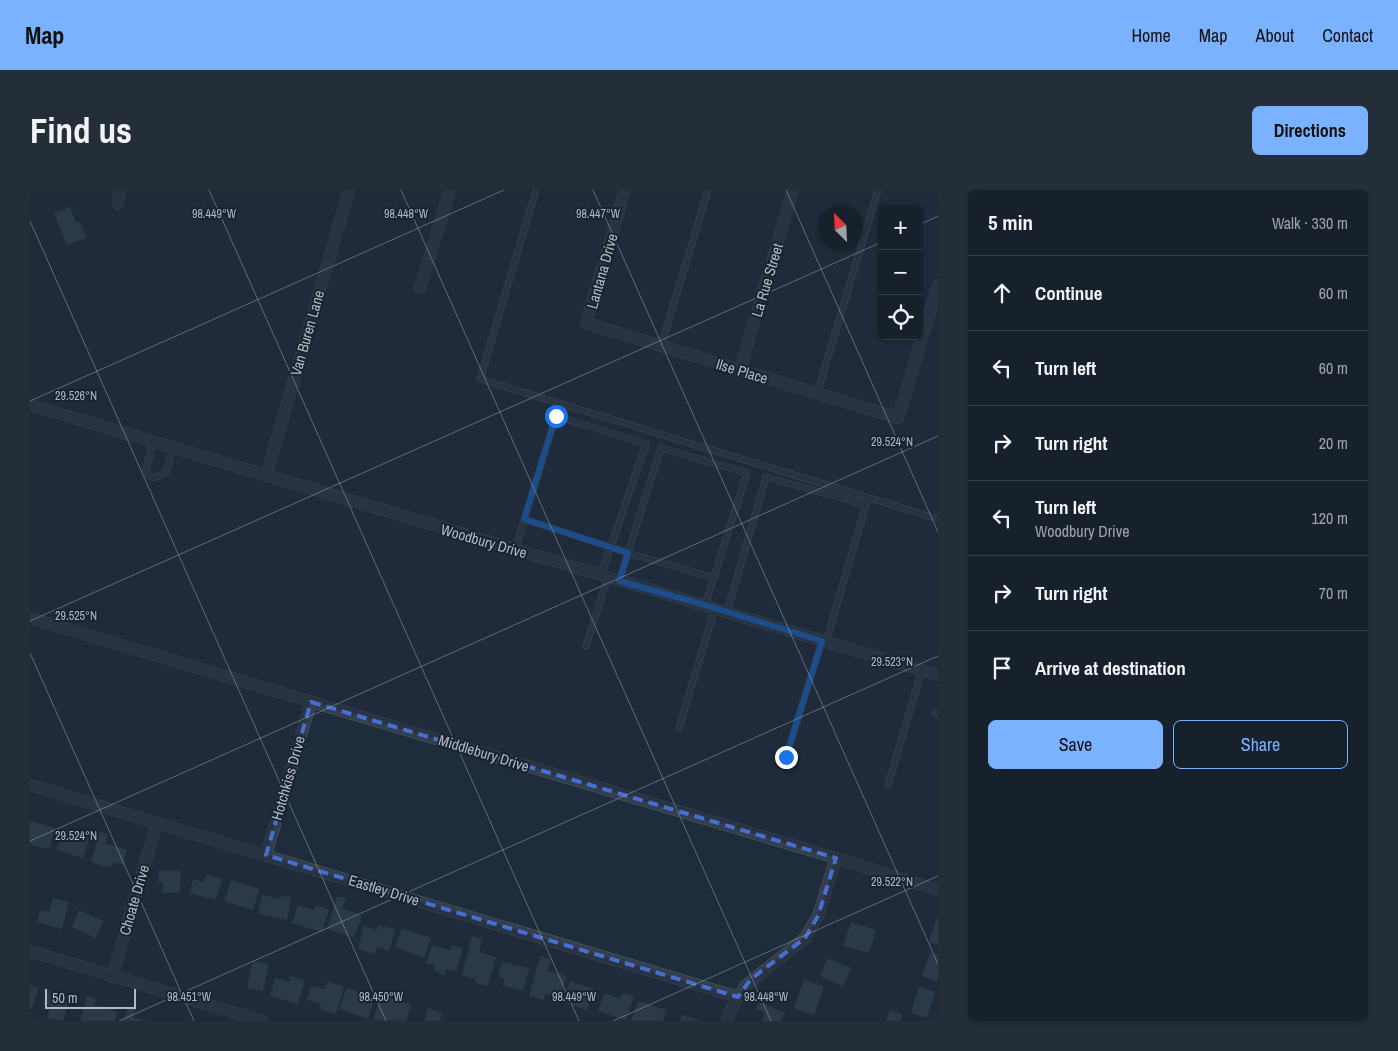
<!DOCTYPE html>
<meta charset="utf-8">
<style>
:root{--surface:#17212c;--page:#242e38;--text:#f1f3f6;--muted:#9ea3a9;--line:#363e48;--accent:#7bb2ff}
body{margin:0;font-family:"Archivo Narrow",sans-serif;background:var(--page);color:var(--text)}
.controls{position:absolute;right:15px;top:15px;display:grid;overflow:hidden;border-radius:8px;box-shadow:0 1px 4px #0004}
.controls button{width:45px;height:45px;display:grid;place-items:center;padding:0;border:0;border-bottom:1px solid var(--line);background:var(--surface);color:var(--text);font:25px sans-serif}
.compass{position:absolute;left:788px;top:15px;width:45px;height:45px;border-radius:50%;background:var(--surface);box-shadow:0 1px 4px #0004;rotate:336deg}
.scale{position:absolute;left:15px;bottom:12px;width:91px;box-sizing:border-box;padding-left:5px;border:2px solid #aeb8c7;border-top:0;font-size:14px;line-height:18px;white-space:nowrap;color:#aeb8c7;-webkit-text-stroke:4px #192330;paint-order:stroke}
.stop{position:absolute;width:15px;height:15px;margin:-11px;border:4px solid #1a73e8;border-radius:50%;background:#fff}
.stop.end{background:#1a73e8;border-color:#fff;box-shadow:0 1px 5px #0008}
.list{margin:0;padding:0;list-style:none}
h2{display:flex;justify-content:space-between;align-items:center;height:65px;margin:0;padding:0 20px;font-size:21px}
h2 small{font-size:16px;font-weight:400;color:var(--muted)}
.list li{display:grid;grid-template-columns:32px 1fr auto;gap:15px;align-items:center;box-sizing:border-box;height:75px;padding:0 20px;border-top:1px solid var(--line)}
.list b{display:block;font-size:19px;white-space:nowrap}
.list p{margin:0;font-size:16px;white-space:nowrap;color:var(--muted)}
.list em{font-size:16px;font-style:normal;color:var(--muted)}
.actions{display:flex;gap:10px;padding:15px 20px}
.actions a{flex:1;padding:11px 0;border:1px solid var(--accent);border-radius:8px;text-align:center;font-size:18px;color:var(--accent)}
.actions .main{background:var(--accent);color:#111}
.icon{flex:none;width:28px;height:28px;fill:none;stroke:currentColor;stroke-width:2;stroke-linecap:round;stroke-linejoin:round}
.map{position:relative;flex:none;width:908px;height:831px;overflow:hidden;border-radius:8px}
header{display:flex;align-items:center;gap:30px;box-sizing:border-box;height:70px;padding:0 25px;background:var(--accent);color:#111}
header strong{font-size:24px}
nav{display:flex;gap:28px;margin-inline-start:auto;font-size:18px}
.intro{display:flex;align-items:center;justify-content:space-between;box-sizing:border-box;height:120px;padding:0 30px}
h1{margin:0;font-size:35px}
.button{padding:12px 22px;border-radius:8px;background:var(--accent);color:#111;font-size:18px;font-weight:700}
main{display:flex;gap:30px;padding:0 30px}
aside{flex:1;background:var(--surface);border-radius:8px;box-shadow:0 1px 4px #0004}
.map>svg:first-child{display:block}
.building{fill:#3b4a5b}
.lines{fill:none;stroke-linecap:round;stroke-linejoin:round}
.service-casing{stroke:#515b69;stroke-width:7}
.minor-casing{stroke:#515b69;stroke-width:12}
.service{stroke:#333e4b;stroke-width:5.5}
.minor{stroke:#333e4b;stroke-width:11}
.route{stroke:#1a73e8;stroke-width:6}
.marked{fill:none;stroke:#486ed3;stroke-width:4;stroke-dasharray:10 6;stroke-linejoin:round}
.ticks{fill:none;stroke:#aeb8c7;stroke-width:1;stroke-opacity:0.45}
.labels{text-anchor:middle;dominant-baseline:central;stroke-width:4;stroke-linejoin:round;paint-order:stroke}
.street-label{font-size:15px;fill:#aeb8c7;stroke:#192330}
.ticks-label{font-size:12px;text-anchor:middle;fill:#aeb8c7;stroke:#192330;stroke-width:4;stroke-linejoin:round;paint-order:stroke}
</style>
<header>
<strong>Map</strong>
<nav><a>Home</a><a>Map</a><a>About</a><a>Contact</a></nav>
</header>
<div class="intro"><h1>Find us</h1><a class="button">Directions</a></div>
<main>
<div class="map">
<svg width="908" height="831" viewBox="0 0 908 831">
<rect width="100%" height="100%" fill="#1f2c3b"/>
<!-- building -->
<g class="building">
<path d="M40 17 46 33 50 31 57 48 37 55 24 23Z"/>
<path d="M0 631 25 638 19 659 0 654Z"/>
<path d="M33 639 59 647 53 668 27 660Z"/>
<path d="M70 642 78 644 75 653 97 660 93 675 83 672 81 678 61 672Z"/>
<path d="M129 680 151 681 150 703H132L133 692H128Z"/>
<path d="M176 685 192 689 186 710 160 703 163 689 174 692Z"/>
<path d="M201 690 229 699 223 720 194 711Z"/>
<path d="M232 705 251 709V706L261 707 257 730 228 724Z"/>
<path d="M307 706 316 709 312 719 332 725 324 748 297 739Z"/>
<path d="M23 708 39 712 32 739 7 732 10 720 19 722Z"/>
<path d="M268 715 284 720 285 715 299 719 292 742 262 733Z"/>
<path d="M49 720 73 731 66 748 42 737Z"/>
<path d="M908 724V755L899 752Z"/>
<path d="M821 732 846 740 839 763 813 756Z"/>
<path d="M348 735 365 739 359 761 347 757 345 764 328 759 334 736 347 740Z"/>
<path d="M372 738 401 748 394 768 365 757Z"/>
<path d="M442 746 452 749 449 762 466 767 458 796 445 793 446 789 432 785Z"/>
<path d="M402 755 420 760 421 755 433 758 426 781 416 779 415 785 404 781 405 775 396 773Z"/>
<path d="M900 763 908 765V792L892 786Z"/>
<path d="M510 766 521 769 518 781 536 786 530 808 515 804 514 810 499 806Z"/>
<path d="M798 768 821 778 813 796 790 786Z"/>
<path d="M223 771 239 774 233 801 217 798Z"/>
<path d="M472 772 499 778 493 801 473 796 475 788 468 787Z"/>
<path d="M260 786 275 790 268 814 240 806 245 788 259 792Z"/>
<path d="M774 790 794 797 784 825 764 818Z"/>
<path d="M540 791 564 799 557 820 533 812Z"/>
<path d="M297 792 314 796 306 824 290 820 291 814 277 810 281 796 295 799Z"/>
<path d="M0 795 8 798 2 819H0Z"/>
<path d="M889 796 905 802 897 828 881 823Z"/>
<path d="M317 798 345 808 338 829 309 819Z"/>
<path d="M17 800 40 807 33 831 17 828 20 816 13 814Z"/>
<path d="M574 803 590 808 592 803 604 806 596 830 568 821Z"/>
<path d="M351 805 381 815 376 831 343 830Z"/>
<path d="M57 806 66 808 64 815 87 822 85 831H50Z"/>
<path d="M608 811 636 820 633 831H601Z"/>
<path d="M730 812 755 823 751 831H732L735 823 726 819Z"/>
<path d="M98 817 106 819 103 827 116 831H94Z"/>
<path d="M398 818 412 823 410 831H394Z"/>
<path d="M860 820 872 824 870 831H856Z"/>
<path d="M652 825 671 831H650Z"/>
</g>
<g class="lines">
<defs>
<g id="service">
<path d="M506 0 450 189 908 329"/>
<path d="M631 156 678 0"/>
<path d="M787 204 848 0"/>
<path d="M123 252 116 280C119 292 129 287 136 282L143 259"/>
<path d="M494 329 598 363 685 388"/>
<path d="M485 360 526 226 616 254 571 385"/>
<path d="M589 391 631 258 717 283 675 415"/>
<path d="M697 422 736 287 836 315 796 452"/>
<path d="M556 456 578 387"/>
<path d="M905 523 908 524"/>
<path d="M649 538 685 418"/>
<path d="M756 567 792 451"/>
<path d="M858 595 892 480"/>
</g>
<g id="minor">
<path d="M595 0 556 133 868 228 908 95"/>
<path d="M88 14 90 0"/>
<path d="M390 98 420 0"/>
<path d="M710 180 763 0"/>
<path d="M0 215 908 485"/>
<path d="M236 286 319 0"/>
<path d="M0 428 806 668 908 700"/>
<path d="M0 595 708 807"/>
<path d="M236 665 281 512"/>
<path d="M0 761 232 831"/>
<path d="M82 787 127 632"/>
<path d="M697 831 701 819 715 796 775 748 788 726 806 668"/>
</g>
</defs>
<!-- service casing -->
<use href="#service" class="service-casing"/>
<!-- minor casing -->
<use href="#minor" class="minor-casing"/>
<!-- service -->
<use href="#service" class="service"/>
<!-- minor -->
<use href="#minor" class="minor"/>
</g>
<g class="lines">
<!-- route -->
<path class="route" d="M526 226 494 329 598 363 589 391 675 415 792 451 756 567"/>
</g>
<!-- marked area -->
<path d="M0 0H908V831H0ZM281 512 806 668 788 726 775 748 721 789 708 807 236 665Z" fill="#1f2c3b" fill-opacity=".55" fill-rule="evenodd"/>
<path class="marked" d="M281 512 806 668 788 726 775 748 721 789 708 807 236 665Z"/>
<!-- ticks -->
<path class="ticks" d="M179 0 549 831M371 0 741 831M563 0 908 774M756 0 908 342M0 31 356 831M889 35 908 26M0 211 474 0M0 431 852 52M0 463 164 831M0 651 908 246M89 831 908 466M583 831 908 686"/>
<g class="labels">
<!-- street labels -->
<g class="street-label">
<text transform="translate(572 81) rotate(-74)">Lantana Drive</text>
<text transform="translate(737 90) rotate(-73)">La Rue Street</text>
<text transform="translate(277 143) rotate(-74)">Van Buren Lane</text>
<text transform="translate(712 181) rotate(17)">Ilse Place</text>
<text transform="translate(454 351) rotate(16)">Woodbury Drive</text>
<text transform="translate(454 563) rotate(17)">Middlebury Drive</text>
<text transform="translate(258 588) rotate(-74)">Hotchkiss Drive</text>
<text transform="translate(354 700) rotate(17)">Eastley Drive</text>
<text transform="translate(104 710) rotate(-74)">Choate Drive</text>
</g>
</g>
<g class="ticks-label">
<text x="184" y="28">98.449°W</text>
<text x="376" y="28">98.448°W</text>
<text x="568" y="28">98.447°W</text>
<text x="46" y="210">29.526°N</text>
<text x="862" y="256">29.524°N</text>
<text x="46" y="430">29.525°N</text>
<text x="862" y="476">29.523°N</text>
<text x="46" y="650">29.524°N</text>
<text x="862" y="696">29.522°N</text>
<text x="159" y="811">98.451°W</text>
<text x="351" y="811">98.450°W</text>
<text x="544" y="811">98.449°W</text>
<text x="736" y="811">98.448°W</text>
</g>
</svg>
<div class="controls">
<button>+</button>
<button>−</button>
<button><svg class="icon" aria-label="locate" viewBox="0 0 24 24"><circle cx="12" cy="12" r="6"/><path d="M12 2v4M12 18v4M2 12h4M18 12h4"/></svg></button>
</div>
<svg class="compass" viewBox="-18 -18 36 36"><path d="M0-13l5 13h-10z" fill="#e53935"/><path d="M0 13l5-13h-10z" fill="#9ea3a9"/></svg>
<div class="scale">50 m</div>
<div class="stop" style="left:526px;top:226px"></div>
<div class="stop end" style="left:756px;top:567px"></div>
</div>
<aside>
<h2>5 min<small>Walk · 330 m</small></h2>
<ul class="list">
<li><svg class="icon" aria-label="ahead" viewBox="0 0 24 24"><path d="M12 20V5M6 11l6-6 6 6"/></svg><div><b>Continue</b></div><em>60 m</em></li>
<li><svg class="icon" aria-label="left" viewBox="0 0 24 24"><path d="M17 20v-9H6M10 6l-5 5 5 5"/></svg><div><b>Turn left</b></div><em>60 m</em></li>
<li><svg class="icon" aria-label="right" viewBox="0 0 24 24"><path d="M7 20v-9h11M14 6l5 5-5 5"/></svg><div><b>Turn right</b></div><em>20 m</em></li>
<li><svg class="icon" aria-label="left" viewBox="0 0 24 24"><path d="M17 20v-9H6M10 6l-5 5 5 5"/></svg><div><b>Turn left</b><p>Woodbury Drive</p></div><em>120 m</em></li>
<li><svg class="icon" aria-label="right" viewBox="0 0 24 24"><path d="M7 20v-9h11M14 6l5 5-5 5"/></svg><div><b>Turn right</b></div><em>70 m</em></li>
<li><svg class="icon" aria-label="arrive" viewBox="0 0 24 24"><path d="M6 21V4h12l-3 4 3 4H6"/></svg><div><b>Arrive at destination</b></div></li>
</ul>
<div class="actions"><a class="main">Save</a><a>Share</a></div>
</aside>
</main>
